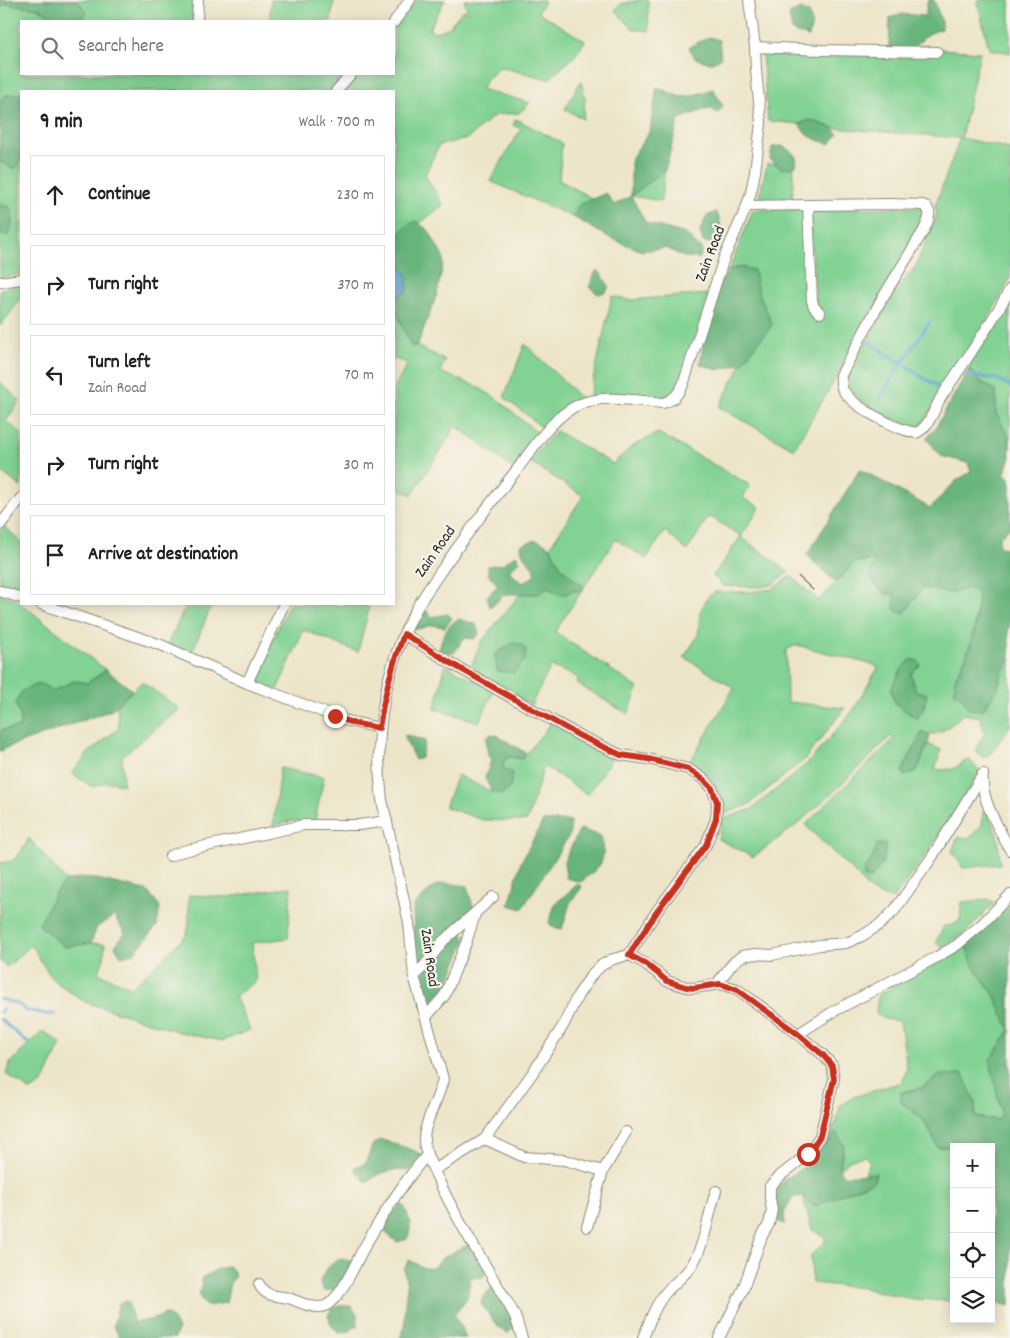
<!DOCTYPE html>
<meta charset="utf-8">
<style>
:root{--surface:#fff;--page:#f6f6f6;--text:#222;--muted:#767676;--line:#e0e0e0}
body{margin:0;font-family:Dekko,sans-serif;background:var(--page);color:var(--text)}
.controls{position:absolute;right:15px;bottom:15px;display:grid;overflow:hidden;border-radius:0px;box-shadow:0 2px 12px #0003}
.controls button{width:45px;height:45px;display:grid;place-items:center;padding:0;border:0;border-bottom:1px solid var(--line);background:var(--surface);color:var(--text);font:25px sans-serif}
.stop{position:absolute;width:15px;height:15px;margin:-11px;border:4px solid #c8321e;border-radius:50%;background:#fff}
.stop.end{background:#c8321e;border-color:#fff;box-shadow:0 1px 5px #0008}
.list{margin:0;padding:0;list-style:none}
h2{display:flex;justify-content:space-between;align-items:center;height:65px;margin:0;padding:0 20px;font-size:21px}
h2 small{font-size:16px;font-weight:400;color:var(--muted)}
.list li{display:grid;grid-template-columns:32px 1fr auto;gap:15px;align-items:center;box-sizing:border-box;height:80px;margin:0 10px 10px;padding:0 10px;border:1px solid var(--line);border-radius:0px}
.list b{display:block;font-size:19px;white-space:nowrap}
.list p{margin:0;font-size:16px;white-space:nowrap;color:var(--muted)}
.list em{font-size:16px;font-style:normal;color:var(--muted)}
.icon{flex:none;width:28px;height:28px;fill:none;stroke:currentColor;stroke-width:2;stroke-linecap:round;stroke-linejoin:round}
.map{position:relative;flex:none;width:1010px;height:1338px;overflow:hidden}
.search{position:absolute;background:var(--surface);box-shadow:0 2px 12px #0003;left:20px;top:20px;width:375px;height:55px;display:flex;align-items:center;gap:12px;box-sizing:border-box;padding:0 18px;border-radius:0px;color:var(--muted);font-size:19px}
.panel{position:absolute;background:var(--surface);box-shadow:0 2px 12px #0003;left:20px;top:90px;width:375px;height:515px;border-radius:0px}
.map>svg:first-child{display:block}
.green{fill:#81d293;stroke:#567e5f;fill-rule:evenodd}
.forest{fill:#68b47d;stroke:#4a7054}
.water{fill:#5fa4d4;stroke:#456880}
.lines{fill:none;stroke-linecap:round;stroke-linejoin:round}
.stream{stroke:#5fa4d4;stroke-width:3}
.minor-casing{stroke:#8c887a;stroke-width:12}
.minor{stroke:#fff;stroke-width:10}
.tram{stroke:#2b2b2b;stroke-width:1}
.route{stroke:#c8321e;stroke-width:6}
.labels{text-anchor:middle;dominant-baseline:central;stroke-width:4.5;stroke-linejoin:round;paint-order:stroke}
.street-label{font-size:16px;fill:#2b2b2b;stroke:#f7f3e8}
</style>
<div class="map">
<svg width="1010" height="1338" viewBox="0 0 1010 1338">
<rect width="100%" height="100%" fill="#f7f3e8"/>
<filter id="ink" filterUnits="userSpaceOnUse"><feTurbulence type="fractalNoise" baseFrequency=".02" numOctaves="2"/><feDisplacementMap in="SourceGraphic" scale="10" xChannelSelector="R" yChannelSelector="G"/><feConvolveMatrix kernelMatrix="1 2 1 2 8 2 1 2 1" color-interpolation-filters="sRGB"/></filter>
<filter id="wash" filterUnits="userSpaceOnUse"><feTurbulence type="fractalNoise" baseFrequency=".0096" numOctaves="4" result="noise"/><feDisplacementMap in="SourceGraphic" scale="20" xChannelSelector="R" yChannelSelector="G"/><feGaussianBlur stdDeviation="1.12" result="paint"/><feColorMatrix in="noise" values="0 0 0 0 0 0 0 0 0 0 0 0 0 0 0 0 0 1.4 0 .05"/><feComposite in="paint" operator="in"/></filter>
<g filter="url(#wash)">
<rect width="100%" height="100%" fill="#ede5c9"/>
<!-- green -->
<g class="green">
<path d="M0 0H194L192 21H21V74H343L330 91H21V274L0 278Z"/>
<path d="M271 0H334L331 21H269Z"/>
<path d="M417 0H445L429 29 435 32 448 28 463 10 468 12 464 0H545L538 12 585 41 573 58 549 79 500 67 487 79 481 89 530 103 519 113 495 115 467 139 439 145 425 175 443 205 419 224 416 221 398 238 397 245 394 244V91H342L356 74H394V29Z"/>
<path d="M640 0H648L649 31 633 29 615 10 621 4Z"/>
<path d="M977 0H1010V53L989 49Z"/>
<path d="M941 49 980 52 961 138 1010 149V279L988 319 922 424 913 428 880 413 857 399 847 385 850 370 896 290 916 266 937 214 935 206 960 138 833 128 810 120 799 124 768 121 762 53 928 55Z"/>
<path d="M581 81 585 99 583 119 565 109Z"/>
<path d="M516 119 562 143 559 180 593 199 579 205 573 217 490 181 521 129 513 125Z"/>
<path d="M767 164H794L792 203 758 201Z"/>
<path d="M665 170 661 201 631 196Z"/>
<path d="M925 207 929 216 836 378 794 449 719 407 742 363 772 325 757 288 754 270 739 267 729 270 753 210 805 209 810 314 816 302 809 213 816 209Z"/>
<path d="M21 285V299L0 326V289Z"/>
<path d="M708 294 688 378 667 399 589 398 612 296 628 300Z"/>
<path d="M1010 300V449L1009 438 996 413V391L980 381 969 368 985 339Z"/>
<path d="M394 306 411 346H417L445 360 440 372 478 387 497 399 540 435 514 469 456 426 412 495 394 486V388L408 363 394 359Z"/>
<path d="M525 344 583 400 545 430 504 397Z"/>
<path d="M0 382 20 401 6 421 21 433V487L0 471Z"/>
<path d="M556 431 613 464 631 447 658 433 750 485 743 498 760 507 741 537 789 572 772 585 759 587 723 586 713 576 741 536 709 516 687 551 665 531 646 559 616 539 584 587 562 569 550 547 583 496 529 461Z"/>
<path d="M4 526 21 542V594L0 588V531Z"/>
<path d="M875 560 870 574 876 585 895 594 915 600 922 588 953 593 967 588 979 591C975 628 973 645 955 678L997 689 1002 673 1010 659V726L988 757H983L975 751 985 732 980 717 963 714C951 725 940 738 922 733L924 753 928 744 941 750 935 770 953 769 969 759 980 772 928 852 893 899C877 895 867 891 859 877L805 825 894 739 891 736 837 789 795 826 753 857 718 839 723 819 752 809 809 762 852 712 878 668 874 665 797 645 786 650 787 702 845 708 805 759 748 805 724 814 723 799 709 775 688 765 734 688 684 657 698 636 700 612 708 597 715 592H749L772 589 791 576 818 600 856 562ZM912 659 911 674 916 691 927 694 917 719 895 703Z"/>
<path d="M547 587 581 592 555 632 638 688 628 714 576 683 579 678 551 666 531 705 470 669 482 641 521 593 538 594Z"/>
<path d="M0 594 15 599 106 670 87 683 74 681 53 691 15 703 20 715V727L3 730 0 732Z"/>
<path d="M187 604H212L191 655 167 645Z"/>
<path d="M289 604H309L316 607 318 604H335L341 607 343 604H360L369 608 358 652 304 630 277 690 253 683Z"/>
<path d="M445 665 494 691 479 722 435 709Z"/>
<path d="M142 682 180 709 122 756 123 785C112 780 104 782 93 787L72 774 87 754 119 728 117 705Z"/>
<path d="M552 722 615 754 588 795 544 766 527 821 483 820 445 807 457 775 492 792 503 768 504 760 509 757 522 759Z"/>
<path d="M280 768 324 777 315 821H291L273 826Z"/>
<path d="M986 808 998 838 1000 864 963 868 952 851 958 837 969 838 982 825 983 812Z"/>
<path d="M29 838 66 881 55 893 65 947 91 943 105 944 104 959 98 973 131 987 161 961 187 934 189 924V895L228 897 291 887 288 938 252 943 256 981 235 996 250 1030 222 1041 183 1033 85 1002 52 979 31 945 7 967 0 961V863L12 861 22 851Z"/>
<path d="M988 899 995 903 964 934 942 947 936 942 944 926 953 925 960 920 962 902Z"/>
<path d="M965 945 975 969 993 993 1010 1030 990 1060 1002 1115 997 1120 975 1117V1102L940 1075 921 1088 901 1092V1102L923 1119 938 1147H954V1292L951 1301 912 1299 863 1288 812 1283 811 1255 824 1244 825 1237 812 1230 803 1196 814 1207 876 1173 864 1175 870 1162 865 1156 851 1159 839 1169 844 1146 828 1141 817 1153 836 1123 840 1106 853 1097 902 1082 907 1069 900 1021 884 1019 876 1013 878 995 939 962Z"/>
<path d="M43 1031 61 1044 43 1083 31 1091 6 1074 10 1063Z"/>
</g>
<!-- forest -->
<g class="forest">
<path d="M0 0H77L87 12 81 21H60L38 8 6 4 0 8Z"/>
<path d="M928 0H934L941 20V29L928 34 910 51 889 48 890 18 900 14 925 16Z"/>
<path d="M801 9 809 13 812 23 809 37 792 31 789 14Z"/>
<path d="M709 37 719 40 721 58 710 63 695 58 689 47Z"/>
<path d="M657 87 680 97 691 96 713 89 723 106 718 113 709 108 679 119 665 170 631 196 646 223 686 234 702 250 700 258 684 257 666 248 642 251 610 238 573 217 579 205 606 193 614 205 631 196V159L650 131Z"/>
<path d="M21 94V162L14 170 4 163H0V104L6 95Z"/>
<path d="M810 120 833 128 838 134 830 144C816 140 806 137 799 124Z"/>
<path d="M782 146C791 151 799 155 796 166L782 169 770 159 772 147Z"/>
<path d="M0 205 10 207 13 218 9 235 0 234Z"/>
<path d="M716 212C724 226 721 231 712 243L703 242 700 231 707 216Z"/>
<path d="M416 221 429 231 444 259 437 294 417 346H411L394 306C398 295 401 283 401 271 401 267 399 264 398 260 395 243 399 227 416 221Z"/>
<path d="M739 267 754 270 757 288 772 325 742 363 718 370 700 364 711 294 729 270Z"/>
<path d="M596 271H599L609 286 606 292 598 294 589 287Z"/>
<path d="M969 368 980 381 996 391V413L1009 438 1010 456 1004 475 1010 478V527L999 538V547L1010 548V625L1008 630 1010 659 1002 673 997 689 983 710 968 709 962 697 954 692 955 678 967 656 975 630 978 591 967 588 953 593 922 588 904 614 894 609 895 594H885L876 585 870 574 875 560 856 562 835 582 807 555 860 469 930 508 957 480 971 472 968 463 941 456 926 438 935 429Z"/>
<path d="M535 540C557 544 552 558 564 570 570 576 578 581 584 588L582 592 573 590 567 594H558L547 587 538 594H504L493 606 490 607 487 596 498 585 488 574V566L503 564 514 556H517L520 561 509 570 513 575 523 583 534 576 535 569C528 561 521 555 521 545Z"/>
<path d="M421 610 428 612 431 617 448 614 452 618 445 627 431 625 415 630 412 621Z"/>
<path d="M459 619 476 624 479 634 474 639 464 638 454 653 439 652C440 639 447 624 459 619Z"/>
<path d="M513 643 522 645 526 649 525 660 514 673 497 671 495 654Z"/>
<path d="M912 659 918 661 920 665 911 674 916 691 927 694 923 710 917 719 895 703 891 689 902 668Z"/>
<path d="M106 670 132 690 112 710 6 748 0 752V732L3 730 20 727V715L15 703 22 691 40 683 53 691 74 681 87 683Z"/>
<path d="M922 733 930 735 928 744 917 771 904 776 902 771Z"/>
<path d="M490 734 497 735 526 753 522 759 509 757 504 760 503 768 512 773 510 788 502 794 492 792 485 778 491 760 488 755 486 739Z"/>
<path d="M405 735 425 741 421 758 415 760 405 739Z"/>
<path d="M543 821H570V834L522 909 509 905 521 862Z"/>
<path d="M580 829 601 836C607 864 601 865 581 882L566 878 564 861Z"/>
<path d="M877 844H886C886 860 880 868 870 879L864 878V869L872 859Z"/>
<path d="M80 878 96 879 146 890 160 906 157 926 134 953 121 956 115 946 125 933 114 916 97 927 91 943 65 947 39 925 55 893 66 881Z"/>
<path d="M444 883 467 886 474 910 461 922 465 943 447 986 429 1006H422L415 964 413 907 434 886Z"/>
<path d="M578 884 582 887 570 903 562 929 552 927 549 922 555 904Z"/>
<path d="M1010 905V1306L999 1303 991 1291V1147H938L923 1119 901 1102V1092L921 1088 940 1075 963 1074 975 1102V1117L997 1120 1002 1115 990 1060 1010 1030 993 993 975 969 965 945 983 932Z"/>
<path d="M836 1132 844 1146 839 1168 844 1176 876 1173 874 1181 835 1197 814 1207 803 1196 793 1197 784 1213 785 1224 777 1221 774 1191 785 1179 807 1165Z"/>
<path d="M382 1140 413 1150 422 1155C411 1177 407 1168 389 1171 380 1173 373 1178 366 1182L355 1170V1167L365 1164 373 1144Z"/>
<path d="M400 1205 404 1206C409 1218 413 1227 407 1239L397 1242 386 1233 385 1222Z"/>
<path d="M469 1244 486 1271 483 1277 470 1278 468 1296 454 1316 461 1326 466 1338H400L405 1327V1304L407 1286 404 1269 409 1260 424 1268H433L442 1258Z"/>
<path d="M341 1259 352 1260 354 1264 335 1290 324 1291 320 1282C324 1272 330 1262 341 1259Z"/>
<path d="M229 1266 234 1271V1278L230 1283 226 1303 206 1306 199 1296 203 1277 218 1269Z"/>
<path d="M493 1286 517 1326 508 1333 499 1328 481 1304 483 1297Z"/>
<path d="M128 1301 134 1323 157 1318 165 1314 171 1317 178 1329 175 1338H117L119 1336 113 1326 119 1303Z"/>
<path d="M340 1306H351L357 1314 358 1325 348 1332 339 1333 331 1325 328 1315 332 1309Z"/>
</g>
<!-- water -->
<path class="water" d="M394 244 397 245C398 256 398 266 407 274V291L398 296 394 306Z"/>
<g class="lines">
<!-- stream -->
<g class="stream">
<path d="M868 341 884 352 886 358 890 355 899 362 905 359"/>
<path d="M903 363 925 379 940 387"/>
<path d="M965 375 997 379 1010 386"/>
<path d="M879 400C894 373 913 348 930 322"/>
<path d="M0 999 18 1004 26 1011C38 1010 43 1016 54 1014"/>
<path d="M0 1012 2 1009"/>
<path d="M0 1019 29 1044"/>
</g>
</g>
</g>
<g filter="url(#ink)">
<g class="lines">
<defs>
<g id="minor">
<path d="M197 21 198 0"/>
<path d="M394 22 410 0"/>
<path d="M755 47 821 50 937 52"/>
<path d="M336 91 351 74"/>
<path d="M808 205 812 301 814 307 820 313"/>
<path d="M747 206 890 204 923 205C934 210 928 221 924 230L880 302 841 375C841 380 840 385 843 390 854 408 896 429 916 433 930 427 934 408 942 396 965 360 990 327 1010 289"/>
<path d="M0 282 21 279"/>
<path d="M0 525 21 498"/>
<path d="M0 591 21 598"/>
<path d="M41 604 161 645 247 683 344 720 379 728"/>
<path d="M404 634 459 668 580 736 621 755 648 759 688 769 705 780 712 788 717 802 716 819 706 845 657 911 629 955"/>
<path d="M247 683 284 604"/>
<path d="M983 774C980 800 999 828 1010 850"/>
<path d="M170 856 183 851 304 825H359L387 821"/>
<path d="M414 976 425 965 443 941 493 897"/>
<path d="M720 984 719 981 733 963 742 956 755 954 772 955 820 945 846 943 862 936 879 925 894 911 932 857 983 774"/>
<path d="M426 1017 445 995 466 943 475 914"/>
<path d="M798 1034 836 1010 935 958 957 945 983 923 1010 895"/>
<path d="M485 1139 524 1157 564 1160 603 1171 587 1227"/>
<path d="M434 1170 485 1139 534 1071 563 1026 578 995 593 973 602 965 613 959 629 955 646 964 667 981 687 987 694 988 720 984 737 989 798 1034 823 1055 832 1065 834 1079 820 1136 808 1154 780 1176 770 1186V1198L772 1210 769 1224 762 1236 743 1289 719 1338"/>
<path d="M603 1171 626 1132"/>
<path d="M259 1284C265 1297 275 1295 288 1298 299 1301 313 1310 325 1306 330 1304 335 1298 339 1293 348 1281 354 1267 361 1253 380 1219 401 1184 427 1155"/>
<path d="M522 1338 515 1316 509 1305C484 1263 458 1222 437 1177 432 1165 423 1151 424 1137 426 1117 439 1099 443 1079L414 976 409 923 382 800C373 732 385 664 419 604 448 558 481 515 515 472 533 449 552 416 580 404 604 394 637 401 663 403 674 400 678 394 683 385L724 258 747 206 751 192 755 172 761 123 756 70 755 47 749 0"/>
<path d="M643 1338C650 1321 655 1304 668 1290 676 1281 686 1275 692 1265 706 1242 708 1215 716 1191"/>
</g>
</defs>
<!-- minor casing -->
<use href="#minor" class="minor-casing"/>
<!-- minor -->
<use href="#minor" class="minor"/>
<!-- tram -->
<path class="tram" d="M798 576 813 590"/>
</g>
</g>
<g class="lines" filter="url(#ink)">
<!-- route -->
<path class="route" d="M335 716 352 723 379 728C384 695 392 665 404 634L459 668 580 736 621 755 648 759 688 769 704 780 712 788 717 802 716 819 706 845 658 910 629 955 646 964 667 981 686 987 694 988 720 984 736 989 798 1034 823 1055 832 1066 834 1079 820 1136 808 1154"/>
</g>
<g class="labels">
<!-- street labels -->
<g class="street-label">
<text transform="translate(711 254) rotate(-69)">Zain Road</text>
<text transform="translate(436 552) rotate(-55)">Zain Road</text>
<text transform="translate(429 958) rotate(82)">Zain Road</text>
</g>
</g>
</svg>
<div class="controls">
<button>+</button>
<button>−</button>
<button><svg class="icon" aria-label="locate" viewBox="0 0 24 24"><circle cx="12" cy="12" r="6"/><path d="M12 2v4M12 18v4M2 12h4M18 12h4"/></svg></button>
<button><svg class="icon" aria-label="layers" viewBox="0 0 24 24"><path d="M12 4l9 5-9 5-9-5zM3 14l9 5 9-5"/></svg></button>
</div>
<div class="stop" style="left:808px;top:1154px"></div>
<div class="stop end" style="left:335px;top:716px"></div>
<div class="search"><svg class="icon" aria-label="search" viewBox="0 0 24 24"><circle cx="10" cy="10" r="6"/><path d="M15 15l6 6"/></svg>Search here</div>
<section class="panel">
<h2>9 min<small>Walk · 700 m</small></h2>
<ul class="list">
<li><svg class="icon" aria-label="ahead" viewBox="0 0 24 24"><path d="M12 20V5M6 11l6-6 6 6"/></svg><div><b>Continue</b></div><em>230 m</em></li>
<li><svg class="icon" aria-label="right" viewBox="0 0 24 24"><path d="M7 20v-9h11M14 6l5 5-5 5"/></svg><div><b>Turn right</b></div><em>370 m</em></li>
<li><svg class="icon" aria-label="left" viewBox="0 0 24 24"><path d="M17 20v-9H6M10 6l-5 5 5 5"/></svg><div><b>Turn left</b><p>Zain Road</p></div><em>70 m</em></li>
<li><svg class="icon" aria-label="right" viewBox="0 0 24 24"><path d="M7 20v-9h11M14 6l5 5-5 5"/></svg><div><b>Turn right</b></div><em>30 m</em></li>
<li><svg class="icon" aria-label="arrive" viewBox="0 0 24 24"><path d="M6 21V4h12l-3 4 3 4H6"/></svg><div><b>Arrive at destination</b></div></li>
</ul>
</section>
</div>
